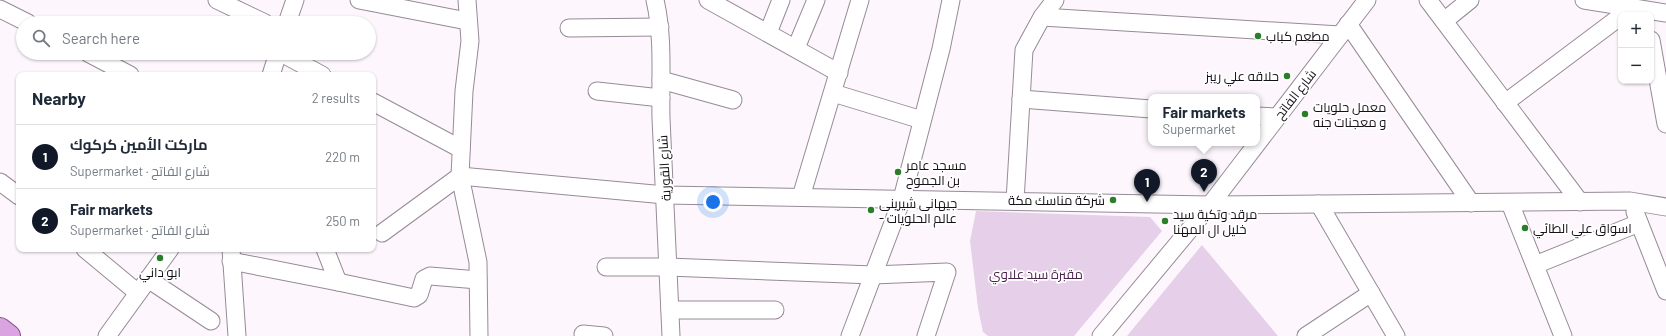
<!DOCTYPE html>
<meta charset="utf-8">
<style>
:root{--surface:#fff;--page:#f6f6f7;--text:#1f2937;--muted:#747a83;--line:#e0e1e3;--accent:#111827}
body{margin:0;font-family:Barlow,Cairo,sans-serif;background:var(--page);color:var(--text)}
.controls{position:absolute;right:12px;top:12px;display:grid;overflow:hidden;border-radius:8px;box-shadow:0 1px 3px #0004}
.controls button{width:36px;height:36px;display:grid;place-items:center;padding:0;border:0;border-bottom:1px solid var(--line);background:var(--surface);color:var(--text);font:20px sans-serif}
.you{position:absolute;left:713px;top:202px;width:14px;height:14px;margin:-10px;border:3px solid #fff;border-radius:50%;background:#1a73e8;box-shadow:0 0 0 6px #1a73e833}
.badge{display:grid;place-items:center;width:26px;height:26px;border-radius:50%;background:var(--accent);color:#fff;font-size:13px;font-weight:700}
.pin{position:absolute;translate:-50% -33px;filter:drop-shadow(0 1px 2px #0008)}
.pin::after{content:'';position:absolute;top:21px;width:14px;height:12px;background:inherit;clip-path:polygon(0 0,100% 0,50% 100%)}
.popup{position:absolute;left:1148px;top:94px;width:112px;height:52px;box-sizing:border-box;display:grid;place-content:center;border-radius:8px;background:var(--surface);filter:drop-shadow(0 1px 3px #0005);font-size:13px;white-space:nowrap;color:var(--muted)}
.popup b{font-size:15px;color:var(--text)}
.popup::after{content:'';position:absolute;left:50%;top:100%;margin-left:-8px;border:8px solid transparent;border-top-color:var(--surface)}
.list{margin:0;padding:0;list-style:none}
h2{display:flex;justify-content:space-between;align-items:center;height:52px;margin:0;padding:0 16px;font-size:17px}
h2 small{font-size:13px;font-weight:400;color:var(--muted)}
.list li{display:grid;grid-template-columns:26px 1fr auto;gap:12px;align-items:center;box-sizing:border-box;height:64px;padding:0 16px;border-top:1px solid var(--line)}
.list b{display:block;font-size:15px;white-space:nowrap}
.list p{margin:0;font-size:13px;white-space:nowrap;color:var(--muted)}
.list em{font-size:13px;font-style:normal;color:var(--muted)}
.icon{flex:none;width:22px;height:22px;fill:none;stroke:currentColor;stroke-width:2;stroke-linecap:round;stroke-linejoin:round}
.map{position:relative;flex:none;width:1666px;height:336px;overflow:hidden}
.search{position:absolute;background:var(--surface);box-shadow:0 1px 3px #0004;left:16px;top:16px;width:360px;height:44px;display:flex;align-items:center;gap:10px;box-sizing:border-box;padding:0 14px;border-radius:22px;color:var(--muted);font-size:15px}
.panel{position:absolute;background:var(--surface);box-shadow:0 1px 3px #0004;left:16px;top:72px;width:360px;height:180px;border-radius:8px}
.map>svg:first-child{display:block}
.green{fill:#e6cfe8}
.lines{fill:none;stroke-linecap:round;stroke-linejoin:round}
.minor-casing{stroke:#978a98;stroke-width:19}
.major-casing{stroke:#85498d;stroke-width:24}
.minor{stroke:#fff;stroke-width:17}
.major{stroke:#daa4e0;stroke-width:22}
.poi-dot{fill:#2a7e2a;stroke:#fff;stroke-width:1.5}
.labels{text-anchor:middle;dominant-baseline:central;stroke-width:3.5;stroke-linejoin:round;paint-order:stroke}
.poi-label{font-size:13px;fill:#161117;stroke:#fff;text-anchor:start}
.street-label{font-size:13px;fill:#161117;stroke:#fff}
.park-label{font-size:13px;fill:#49234d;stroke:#fff}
</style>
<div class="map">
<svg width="1666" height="336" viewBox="0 0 1666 336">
<rect width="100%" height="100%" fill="#fdf7fd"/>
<!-- green -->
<g class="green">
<path d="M976 211 1150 217 1162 231 1074 336H988L983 332 978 308 970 241Z"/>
<path d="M1202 245 1278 336H1127Z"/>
</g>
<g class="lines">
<defs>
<g id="minor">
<path d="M217 0 265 23"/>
<path d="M359 0 467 21"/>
<path d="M467 0 470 41 464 91 460 176 478 262 479 336"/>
<path d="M655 0C664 39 660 78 661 118 664 191 668 263 671 336"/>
<path d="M708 0 839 73"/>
<path d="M1428 0 1580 202"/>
<path d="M1584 0 1666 13"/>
<path d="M0 9 28 23"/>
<path d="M1042 17 1340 35"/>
<path d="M1444 21 1470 0"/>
<path d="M287 23 295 0"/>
<path d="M1348 24 1471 203"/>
<path d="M569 28 660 27"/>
<path d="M768 33 781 0"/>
<path d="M1651 40 1666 124"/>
<path d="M796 48 816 0"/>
<path d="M88 53 130 75"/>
<path d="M281 53 322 75"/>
<path d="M271 75 278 53"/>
<path d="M661 80 733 100"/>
<path d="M597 91 661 98"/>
<path d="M833 93 922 120"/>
<path d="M1021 99 1151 109"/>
<path d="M373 102 461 149"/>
<path d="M1505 103 1621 16"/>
<path d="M1257 116 1277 117"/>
<path d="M0 182 19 196"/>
<path d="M801 197 860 0"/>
<path d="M1015 201 1024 50 1042 17 1055 0"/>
<path d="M1510 203 1563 336"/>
<path d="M1319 204 1396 336"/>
<path d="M1635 212 1666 291"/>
<path d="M382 233 460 176 665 195 1210 205 1630 201 1666 207"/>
<path d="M85 249 138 293"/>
<path d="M231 249 237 336"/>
<path d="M231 261 338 282 325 249"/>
<path d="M1535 265 1639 223"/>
<path d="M606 267H668L873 275 947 272 926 336"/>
<path d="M148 279 211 321"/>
<path d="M338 282 414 298 419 295 424 279 430 276 478 280"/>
<path d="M670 310H775"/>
<path d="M583 334 604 336"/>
<path d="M107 336 170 249"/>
<path d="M850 336 902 199 941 49 951 0"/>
<path d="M1101 336 1210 205 1367 0"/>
<path d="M1306 336 1371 293"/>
</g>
<path id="major" d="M0 329 9 336"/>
</defs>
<!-- minor casing -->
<use href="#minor" class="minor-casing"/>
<!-- major casing -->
<use href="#major" class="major-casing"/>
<!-- minor -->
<use href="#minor" class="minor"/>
<!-- major -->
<use href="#major" class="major"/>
</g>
<!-- markers -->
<g class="poi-dot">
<circle cx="1258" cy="36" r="4"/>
<circle cx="1287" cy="76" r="4"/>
<circle cx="1305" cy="114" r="4"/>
<circle cx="898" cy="172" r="4"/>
<circle cx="1113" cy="200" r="4"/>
<circle cx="871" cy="210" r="4"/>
<circle cx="1165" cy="221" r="4"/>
<circle cx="1525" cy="228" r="4"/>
<circle cx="160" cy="258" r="4"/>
</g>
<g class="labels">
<!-- poi labels -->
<g class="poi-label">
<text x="1266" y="36">مطعم كباب</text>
<text x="1279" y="76" text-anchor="end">حلاقه علي ريبز</text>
<text x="1313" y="107">معمل حلويات<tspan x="1313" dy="15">و معجنات جنه</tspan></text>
<text x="906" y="165">مسجد عامر<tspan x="906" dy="15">بن الجموح</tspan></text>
<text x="1105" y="200" text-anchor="end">شركة مناسك مكة</text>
<text x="879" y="203">جیهانی شیرینی<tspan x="879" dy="15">- عالم الحلويات</tspan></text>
<text x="1173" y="214">مرقد وتكية سيد<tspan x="1173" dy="15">خليل ال المهنا</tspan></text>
<text x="1533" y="228">اسواق علي الطائي</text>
<text x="160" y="272" text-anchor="middle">ابو داني</text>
</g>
<!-- street labels -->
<g class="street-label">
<text transform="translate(1295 94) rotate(-52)">شارع الفاتح</text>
<text transform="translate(664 168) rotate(-93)">شارع القورية</text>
</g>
<!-- park labels -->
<g class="park-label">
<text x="1036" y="274">مقبرة سيد علاوي</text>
</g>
</g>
</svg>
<div class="controls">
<button>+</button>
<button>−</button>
</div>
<div class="you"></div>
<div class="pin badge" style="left:1147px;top:202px">1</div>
<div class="pin badge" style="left:1204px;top:192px">2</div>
<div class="popup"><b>Fair markets</b>Supermarket</div>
<div class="search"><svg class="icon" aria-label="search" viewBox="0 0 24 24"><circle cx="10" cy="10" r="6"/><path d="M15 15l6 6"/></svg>Search here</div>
<section class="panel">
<h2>Nearby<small>2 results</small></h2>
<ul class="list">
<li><span class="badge">1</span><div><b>ماركت الأمين كركوك</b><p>Supermarket · شارع الفاتح</p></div><em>220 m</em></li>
<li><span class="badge">2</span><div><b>Fair markets</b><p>Supermarket · شارع الفاتح</p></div><em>250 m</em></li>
</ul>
</section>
</div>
